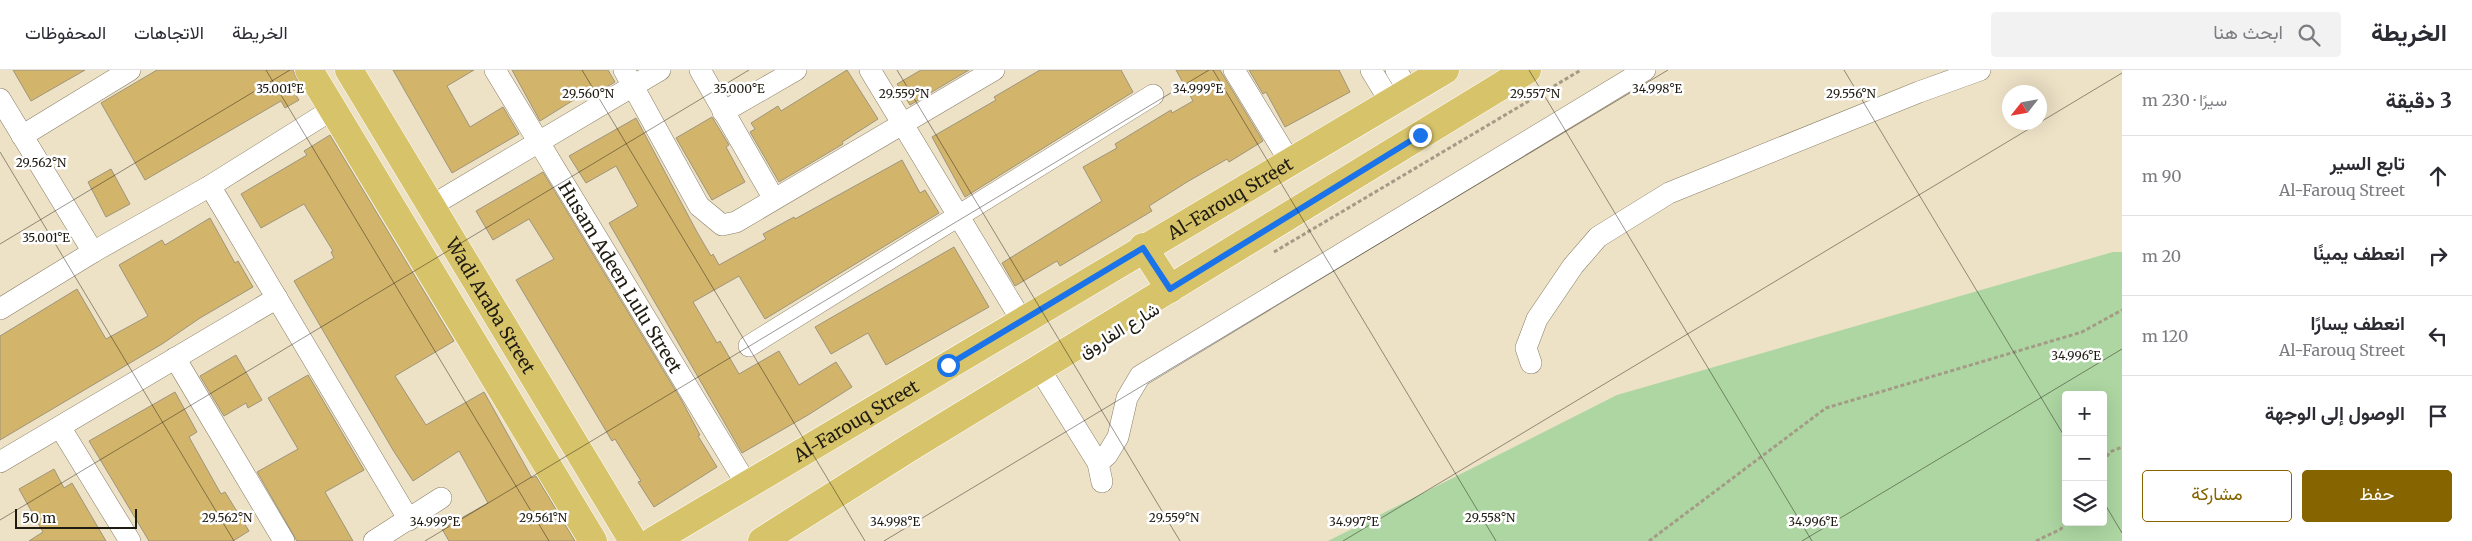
<!DOCTYPE html>
<html lang="ar">
<meta charset="utf-8">
<style>
:root{--surface:#fff;--page:#f2f2f3;--text:#2b2b33;--muted:#7c7c81;--line:#e1e1e2;--accent:#866400}
body{margin:0;font-family:Merriweather,Vazirmatn,serif;background:var(--page);color:var(--text);direction:rtl}
.controls{position:absolute;right:15px;bottom:15px;display:grid;overflow:hidden;border-radius:5px;box-shadow:0 5px 20px #0002}
.controls button{width:45px;height:45px;display:grid;place-items:center;padding:0;border:0;border-bottom:1px solid var(--line);background:var(--surface);color:var(--text);font:25px sans-serif}
.compass{position:absolute;left:2002px;top:15px;width:45px;height:45px;border-radius:50%;background:var(--surface);box-shadow:0 5px 20px #0002;rotate:239deg}
.scale{position:absolute;left:15px;bottom:12px;width:122px;box-sizing:border-box;padding-left:5px;border:2px solid #1f1b11;border-top:0;font-size:14px;line-height:18px;white-space:nowrap;color:#1f1b11;-webkit-text-stroke:4px #fff;paint-order:stroke}
.stop{position:absolute;width:15px;height:15px;margin:-11px;border:4px solid #1a73e8;border-radius:50%;background:#fff}
.stop.end{background:#1a73e8;border-color:#fff;box-shadow:0 1px 5px #0008}
.list{margin:0;padding:0;list-style:none}
h2{display:flex;justify-content:space-between;align-items:center;height:65px;margin:0;padding:0 20px;font-size:21px}
h2 small{font-size:16px;font-weight:400;color:var(--muted)}
.list li{display:grid;grid-template-columns:32px 1fr auto;gap:15px;align-items:center;box-sizing:border-box;height:80px;padding:0 20px;border-top:1px solid var(--line)}
.list b{display:block;font-size:19px;white-space:nowrap}
.list p{margin:0;font-size:16px;white-space:nowrap;color:var(--muted)}
.list em{font-size:16px;font-style:normal;color:var(--muted)}
.actions{display:flex;gap:10px;padding:15px 20px}
.actions a{flex:1;padding:11px 0;border:1px solid var(--accent);border-radius:5px;text-align:center;font-size:18px;color:var(--accent)}
.actions .main{background:var(--accent);color:#fff}
.icon{flex:none;width:28px;height:28px;fill:none;stroke:currentColor;stroke-width:2;stroke-linecap:round;stroke-linejoin:round}
.map{position:relative;flex:none;width:2122px;height:471px;overflow:hidden;direction:ltr}
header{display:flex;align-items:center;gap:30px;box-sizing:border-box;height:70px;padding:0 25px;background:var(--surface);border-bottom:1px solid var(--line)}
header strong{font-size:24px}
nav{display:flex;gap:28px;margin-inline-start:auto;font-size:18px}
.search{width:350px;height:45px;background:var(--page);display:flex;align-items:center;gap:12px;box-sizing:border-box;padding:0 18px;border-radius:5px;color:var(--muted);font-size:19px}
main{display:flex}
aside{flex:1;background:var(--surface)}
.map>svg:first-child{display:block}
.green{fill:#add6a2;fill-rule:evenodd}
.building{fill:#d2b46b;stroke:#9f957b}
.lines{fill:none;stroke-linecap:round;stroke-linejoin:round}
.minor-casing{stroke:#897f66;stroke-width:22}
.major-casing{stroke:#fff;stroke-width:29}
.path{stroke:#a49b86;stroke-width:3;stroke-dasharray:4 2.5;stroke-linecap:butt}
.minor{stroke:#fff;stroke-width:21}
.major{stroke:#d6c36a;stroke-width:28}
.route{stroke:#1a73e8;stroke-width:6}
.ticks{fill:none;stroke:#1f1b11;stroke-width:1;stroke-opacity:0.45}
.labels{text-anchor:middle;dominant-baseline:central;stroke-width:5;stroke-linejoin:round;paint-order:stroke}
.street-label{font-size:18px;fill:#1f1b11;stroke:#fff}
.ticks-label{font-size:12px;text-anchor:middle;fill:#1f1b11;stroke:#fff;stroke-width:5;stroke-linejoin:round;paint-order:stroke}
</style>
<header>
<strong>الخريطة</strong>
<div class="search"><svg class="icon" aria-label="search" viewBox="0 0 24 24"><circle cx="10" cy="10" r="6"/><path d="M15 15l6 6"/></svg>ابحث هنا</div>
<nav><a>الخريطة</a><a>الاتجاهات</a><a>المحفوظات</a></nav>
</header>
<main>
<aside>
<h2>3 دقيقة<small>سيرًا · 230 m</small></h2>
<ul class="list">
<li><svg class="icon" aria-label="ahead" viewBox="0 0 24 24"><path d="M12 20V5M6 11l6-6 6 6"/></svg><div><b>تابع السير</b><p>Al-Farouq Street</p></div><em>90 m</em></li>
<li><svg class="icon" aria-label="right" viewBox="0 0 24 24"><path d="M7 20v-9h11M14 6l5 5-5 5"/></svg><div><b>انعطف يمينًا</b></div><em>20 m</em></li>
<li><svg class="icon" aria-label="left" viewBox="0 0 24 24"><path d="M17 20v-9H6M10 6l-5 5 5 5"/></svg><div><b>انعطف يسارًا</b><p>Al-Farouq Street</p></div><em>120 m</em></li>
<li><svg class="icon" aria-label="arrive" viewBox="0 0 24 24"><path d="M6 21V4h12l-3 4 3 4H6"/></svg><div><b>الوصول إلى الوجهة</b></div></li>
</ul>
<div class="actions"><a class="main">حفظ</a><a>مشاركة</a></div>
</aside>
<div class="map">
<svg width="2122" height="471" viewBox="0 0 2122 471">
<rect width="100%" height="100%" fill="#ede1c6"/>
<!-- green -->
<path class="green" d="M2113 182H2122V471H1328L1617 325ZM2066 325H2103V452H2066Z"/>
<!-- building -->
<g class="building">
<path d="M13 0H85L31 31Z"/>
<path d="M157 0H293L301 17 293 21 299 30 285 38 281 31 145 110 101 33Z"/>
<path d="M393 0H474L447 16 470 57 503 37 519 64 452 103Z"/>
<path d="M512 0H608L615 12 600 21 596 16 540 51Z"/>
<path d="M847 0 878 49 842 72 843 74 779 112 750 62 755 59 751 53 778 36 781 41Z"/>
<path d="M921 0H969L910 35 897 14Z"/>
<path d="M1040 0H1121L1133 22 965 127 932 67 996 30 994 27Z"/>
<path d="M1176 0H1220L1263 71 1229 92 1227 89 1187 112 1149 136 1152 141 1060 196 1057 191 1015 216 1002 193 1102 131 1083 97 1117 78 1115 74 1171 40 1172 43 1193 31Z"/>
<path d="M1249 0H1339L1350 22 1285 57 1266 22 1263 24Z"/>
<path d="M712 47 729 75 726 77 745 112 712 130 676 68Z"/>
<path d="M636 48 697 162 711 186 713 184 719 195 766 169 763 164 794 147 795 149 902 90 920 123 925 120 939 143 765 249 739 206 693 232 717 273 720 271 739 304 779 281 799 315 836 292 852 317 808 345 742 383 609 153 638 136 616 96 586 113 569 86Z"/>
<path d="M330 65 454 271 395 306 426 355 484 322 532 408 536 406 575 471H449L442 459 488 433 459 381 413 411 393 380 294 211 334 188 331 182 333 181 304 134 261 158 241 124 307 85 304 81Z"/>
<path d="M111 99 130 134 106 147 88 112Z"/>
<path d="M543 102 682 331 700 365 698 366 717 397 654 437 638 412 641 411 615 369 612 371 516 210 554 189 529 149 493 170 476 141Z"/>
<path d="M210 148 235 193 238 191 253 217 200 248 162 274 0 370V266L77 219 106 269 148 246 119 195 162 170 165 175Z"/>
<path d="M954 177 989 237 886 295 868 263 831 284 815 257Z"/>
<path d="M236 285 262 330 248 338 246 333 224 346 200 306Z"/>
<path d="M308 305 364 400 325 422 353 471H297L257 402 298 379 268 328Z"/>
<path d="M175 322 197 362 189 367 221 424 225 422 249 461 233 471H149L89 371Z"/>
<path d="M54 399 64 418 72 413 106 471H29L43 462 19 419Z"/>
</g>
<g class="lines">
<defs>
<g id="minor">
<path id="s1" d="M495 0 747 415"/>
<path d="M624 0 699 136 722 155 736 152 994 0"/>
<path d="M700 0 774 129"/>
<path d="M870 0 1022 251"/>
<path d="M1234 0 1290 92"/>
<path d="M1371 0 1391 33"/>
<path d="M1396 0 1409 21"/>
<path d="M0 29 93 182"/>
<path d="M723 42 796 0"/>
<path d="M22 66 130 0"/>
<path d="M210 116 409 450"/>
<path d="M431 136 660 0"/>
<path d="M0 239 93 182 210 116 333 39"/>
<path d="M749 276 1153 25"/>
<path d="M175 288 284 471"/>
<path d="M1531 293 1526 278 1537 249 1573 196 1598 167 1669 123 1919 22 1980 0"/>
<path d="M1039 298 1098 393 1102 412"/>
<path d="M60 357 130 471"/>
<path d="M0 392 277 228"/>
<path d="M1098 393 1107 385 1118 367 1127 328 1140 306 1645 0"/>
<path d="M374 471 441 428"/>
</g>
<g id="major">
<path d="M309 0 593 471"/>
<path id="s2" d="M349 0 633 471"/>
<path d="M1143 177 1170 219"/>
<path id="s3" d="M653 471 1445 0"/>
<path d="M762 471 909 378 1527 0"/>
</g>
</defs>
<!-- minor casing -->
<use href="#minor" class="minor-casing"/>
<!-- major casing -->
<use href="#major" class="major-casing"/>
<!-- path -->
<g class="path">
<path d="M1274 182 1581 0"/>
<path d="M2103 392 2110 382 2122 377"/>
<path d="M1649 471 1826 338 2082 262 2122 240"/>
<path d="M2036 471 2061 459 2066 451"/>
</g>
<!-- minor -->
<use href="#minor" class="minor"/>
<!-- major -->
<use href="#major" class="major"/>
</g>
<g class="lines">
<!-- route -->
<path class="route" d="M948 295 1143 178 1170 219 1420 65"/>
</g>
<!-- ticks -->
<path class="ticks" d="M266 0 549 471M582 0 865 471M897 0 1180 471M1213 0 1496 471M1529 0 1812 471M1844 0 2066 369M0 82 234 471M0 174 290 0M2103 431 2122 463M0 450 749 0M425 471 1209 0M884 471 1668 0M1343 471 2122 3M1802 471 2122 279"/>
<g class="labels">
<!-- street labels -->
<g class="street-label">
<text stroke="none"><textPath href="#s3" startOffset="671">Al-Farouq Street</textPath></text>
<text stroke="none"><textPath href="#s1" startOffset="242">Husam Adeen Lulu Street</textPath></text>
<text stroke="none"><textPath href="#s2" startOffset="275">Wadi Araba Street</textPath></text>
<text transform="translate(1119 260) rotate(-31)">شارع الفاروق</text>
<text stroke="none"><textPath href="#s3" startOffset="236">Al-Farouq Street</textPath></text>
</g>
</g>
<g class="ticks-label">
<text x="280" y="23">35.001°E</text>
<text x="739" y="23">35.000°E</text>
<text x="1198" y="23">34.999°E</text>
<text x="1657" y="23">34.998°E</text>
<text x="588" y="28">29.560°N</text>
<text x="1535" y="28">29.557°N</text>
<text x="904" y="28">29.559°N</text>
<text x="1851" y="28">29.556°N</text>
<text x="41" y="97">29.562°N</text>
<text x="46" y="172">35.001°E</text>
<text x="2076" y="290">34.996°E</text>
<text x="227" y="452">29.562°N</text>
<text x="543" y="452">29.561°N</text>
<text x="1174" y="452">29.559°N</text>
<text x="1490" y="452">29.558°N</text>
<text x="435" y="456">34.999°E</text>
<text x="895" y="456">34.998°E</text>
<text x="1354" y="456">34.997°E</text>
<text x="1813" y="456">34.996°E</text>
</g>
</svg>
<div class="controls">
<button>+</button>
<button>−</button>
<button><svg class="icon" aria-label="layers" viewBox="0 0 24 24"><path d="M12 4l9 5-9 5-9-5zM3 14l9 5 9-5"/></svg></button>
</div>
<svg class="compass" viewBox="-18 -18 36 36"><path d="M0-13l5 13h-10z" fill="#e53935"/><path d="M0 13l5-13h-10z" fill="#7c7c81"/></svg>
<div class="scale">50 m</div>
<div class="stop" style="left:948px;top:295px"></div>
<div class="stop end" style="left:1420px;top:65px"></div>
</div>
</main>
